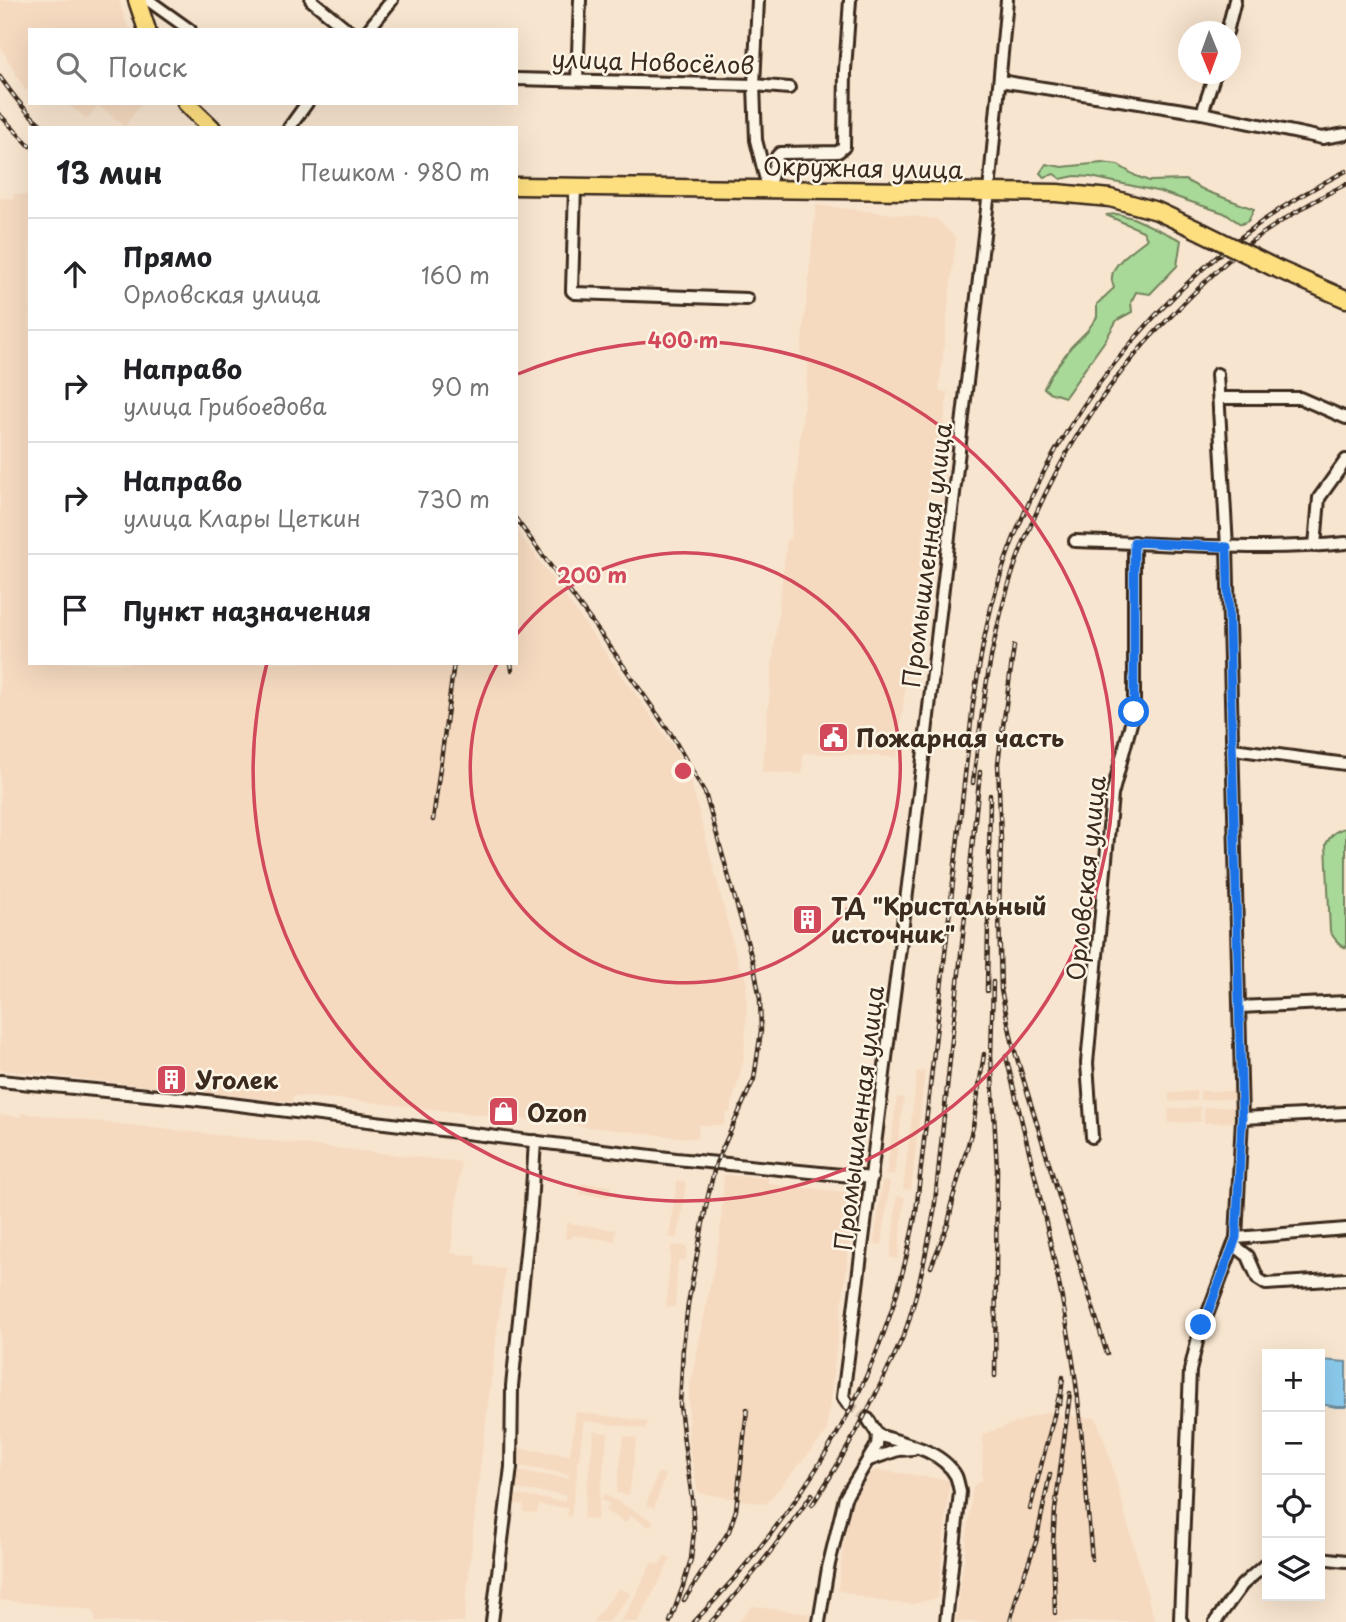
<!DOCTYPE html>
<html lang="ru">
<meta charset="utf-8">
<style>
:root{--surface:#fff;--page:#f2f2f2;--text:#202124;--muted:#757577;--line:#e0e0e0}
body{margin:0;font-family:"Playpen Sans",sans-serif;background:var(--page);color:var(--text)}
.controls{position:absolute;right:21px;bottom:21px;display:grid;overflow:hidden;border-radius:0px;box-shadow:0 7px 28px #0002}
.controls button{width:63px;height:63px;display:grid;place-items:center;padding:0;border:0;border-bottom:2px solid var(--line);background:var(--surface);color:var(--text);font:35px sans-serif}
.compass{position:absolute;left:1178px;top:21px;width:63px;height:63px;border-radius:50%;background:var(--surface);box-shadow:0 7px 28px #0002;rotate:179deg}
.stop{position:absolute;width:21px;height:21px;margin:-16px;border:5px solid #1a73e8;border-radius:50%;background:#fff}
.stop.end{background:#1a73e8;border-color:#fff;box-shadow:0 2px 7px #0008}
.list{margin:0;padding:0;list-style:none}
h2{display:flex;justify-content:space-between;align-items:center;height:91px;margin:0;padding:0 28px;font-size:30px}
h2 small{font-size:23px;font-weight:400;color:var(--muted)}
.list li{display:grid;grid-template-columns:46px 1fr auto;gap:21px;align-items:center;box-sizing:border-box;height:112px;padding:0 28px;border-top:2px solid var(--line)}
.list b{display:block;font-size:26px;white-space:nowrap}
.list p{margin:0;font-size:23px;white-space:nowrap;color:var(--muted)}
.list em{font-size:23px;font-style:normal;color:var(--muted)}
.icon{flex:none;width:38px;height:38px;fill:none;stroke:currentColor;stroke-width:2;stroke-linecap:round;stroke-linejoin:round}
.map{position:relative;flex:none;width:1346px;height:1622px;overflow:hidden}
.search{position:absolute;background:var(--surface);box-shadow:0 7px 28px #0002;left:28px;top:28px;width:490px;height:77px;display:flex;align-items:center;gap:18px;box-sizing:border-box;padding:0 24px;border-radius:0px;color:var(--muted);font-size:26px}
.panel{position:absolute;background:var(--surface);box-shadow:0 7px 28px #0002;left:28px;top:126px;width:490px;height:539px;border-radius:0px}
.map>svg:first-child{display:block}
.built{fill:#f5dac0}
.green{fill:#a9d999;stroke:#72825c;stroke-width:2}
.water{fill:#8ccbed;stroke:#6c8b9a;stroke-width:2}
.lines{fill:none;stroke-linecap:round;stroke-linejoin:round}
.minor-tunnel{stroke:#d2c0ac;stroke-width:10;stroke-dasharray:10 5;stroke-linecap:butt}
.minor-casing{stroke:#3b2a1e;stroke-width:16}
.highway-casing{stroke:#3b2a1e;stroke-width:21}
.minor{stroke:#fcf5e5;stroke-width:10}
.highway{stroke:#fedf80;stroke-width:16}
.rail-casing{stroke:#3b2a1e;stroke-width:4.5}
.rail{stroke:#fcf5e5;stroke-width:2;stroke-dasharray:5;stroke-linecap:butt}
.highway-bridge-casing{stroke:#3b2a1e;stroke-width:21;stroke-linecap:butt}
.highway-bridge{stroke:#fedf80;stroke-width:16}
.route{stroke:#1a73e8;stroke-width:9}
.ring{fill:none;stroke:#d1495b;stroke-width:3.5}
.labels{text-anchor:middle;dominant-baseline:central;stroke-width:5;stroke-linejoin:round;paint-order:stroke}
.street-label{font-size:24px;fill:#3b2a1e;stroke:#fcf5e5}
.poi-label{font-size:24px;font-weight:bold;fill:#3b2a1e;stroke:#fcf5e5;text-anchor:start}
.centre{fill:#d1495b;stroke:#fcf5e5;stroke-width:3.5}
.ring-label{font-size:21px;text-anchor:middle;font-weight:bold;fill:#d1495b;stroke:#fcf5e5;stroke-width:5;stroke-linejoin:round;paint-order:stroke}
</style>
<div class="map">
<svg width="1346" height="1622" viewBox="0 0 1346 1622">
<rect width="100%" height="100%" fill="#f8e5cf"/>
<filter id="ink" filterUnits="userSpaceOnUse"><feTurbulence type="fractalNoise" baseFrequency=".0143" numOctaves="2"/><feDisplacementMap in="SourceGraphic" scale="14" xChannelSelector="R" yChannelSelector="G"/><feConvolveMatrix kernelMatrix="1 2 1 2 8 2 1 2 1" color-interpolation-filters="sRGB"/></filter>
<g filter="url(#ink)">
<!-- built -->
<g class="built">
<path d="M0 0H119L129 30H30V89L25 90 0 46Z"/>
<path d="M66 103H142L125 126 98 105 87 119Z"/>
<path d="M14 194 30 196V663H516V528L667 738 682 761 691 781 739 966 746 971 747 1007 744 1059 730 1112 726 1113 724 1125H698L699 1135 695 1138H685L351 1100 293 1096 292 1102 0 1070V198L13 199Z"/>
<path d="M816 205 937 219 956 238 939 391 948 392 937 479H930L897 757 803 753 802 774 762 772 773 657 787 539H791L800 437 806 389 808 362 800 361Z"/>
<path d="M917 1071 925 1072 911 1190 903 1189Z"/>
<path d="M1196 1091 1197 1101 1169 1102V1093Z"/>
<path d="M1200 1091H1234V1099L1200 1100Z"/>
<path d="M897 1097 904 1098 894 1176 886 1175Z"/>
<path d="M1200 1107 1201 1122 1169 1123 1168 1109Z"/>
<path d="M1235 1107V1122L1204 1123V1107Z"/>
<path d="M21 1113 461 1162 451 1253 476 1256V1265L505 1269 477 1494 464 1622H96L93 1610 0 1600V1115L20 1117Z"/>
<path d="M724 1175 768 1178V1184L856 1193 826 1433 766 1504 698 1493 688 1441 689 1390 720 1236Z"/>
<path d="M677 1181 686 1182 678 1238 669 1237Z"/>
<path d="M882 1181 890 1182 882 1245 874 1244Z"/>
<path d="M582 1183 611 1186 610 1197 580 1194Z"/>
<path d="M897 1196 905 1197 898 1259 890 1258Z"/>
<path d="M567 1223 616 1230 615 1241 573 1235 572 1239 565 1238Z"/>
<path d="M671 1245 687 1246 686 1260H678L675 1307H666Z"/>
<path d="M1049 1411 1054 1415 1096 1418 1107 1448 1155 1622H956L973 1486 982 1480 983 1434Z"/>
<path d="M576 1412 647 1421 646 1429 584 1421 571 1517 567 1516 568 1508 539 1505 537 1513 523 1512 524 1505 514 1503 516 1495 564 1501 566 1495 514 1489 516 1471 568 1478 569 1474 517 1466 519 1448 570 1455Z"/>
<path d="M594 1431 608 1433 597 1520 583 1518Z"/>
<path d="M624 1436 637 1438 629 1495 616 1493Z"/>
<path d="M878 1470 950 1480 938 1598 913 1604 894 1603 869 1599 838 1590 847 1516 851 1505 861 1487 872 1472Z"/>
<path d="M658 1472 666 1475 654 1508 646 1505Z"/>
<path d="M604 1494 653 1521 650 1527 630 1516 626 1523 605 1511 609 1504 601 1500Z"/>
<path d="M665 1555 671 1559 640 1618 637 1622H620L627 1612 652 1562 659 1565Z"/>
<path d="M619 1588 631 1594 609 1622H592Z"/>
<path d="M752 1606 810 1614 808 1622H738Z"/>
</g>
<!-- green -->
<g class="green">
<path d="M1102 163 1118 165 1136 176 1149 181 1185 180 1206 191 1254 209 1248 221 1241 224 1224 213 1161 192 1091 177 1075 176 1061 179 1054 174 1044 177 1040 173 1046 164 1062 167Z"/>
<path d="M1117 214 1133 218 1181 240 1177 266 1150 294 1136 292 1131 302 1132 312 1117 320 1106 339 1065 397 1049 392 1044 388 1050 376 1071 347 1087 331 1097 317V304L1114 288C1113 284 1111 281 1112 277 1112 263 1137 247 1147 239L1143 231 1106 215Z"/>
<path d="M1346 828V948C1338 944 1334 939 1330 931L1326 844C1331 835 1335 830 1346 828Z"/>
</g>
<!-- water -->
<path class="water" d="M1320 1360 1346 1362V1407H1336L1320 1404Z"/>
<g class="lines">
<!-- minor-tunnel -->
<path class="minor-tunnel" d="M848 1404 868 1419"/>
<defs>
<g id="minor">
<path d="M148 0 190 30"/>
<path d="M311 0 348 30"/>
<path d="M758 0 754 85 756 140 768 188"/>
<path d="M368 30 392 0"/>
<path d="M1227 32 1235 0"/>
<path d="M516 79 754 85 789 88"/>
<path d="M577 80 580 0"/>
<path d="M1000 81 1202 113 1322 138 1346 134"/>
<path d="M1202 113 1215 74"/>
<path d="M289 128 307 103"/>
<path d="M575 187 572 291 575 293 747 299"/>
<path d="M768 189 777 156 780 153 838 152 844 147 845 70 850 0"/>
<path d="M1219 398H1300L1346 418"/>
<path d="M1075 541C1166 543 1256 552 1346 543"/>
<path d="M1315 546 1319 498 1346 460"/>
<path d="M1233 749 1346 764"/>
<path d="M1240 1007 1346 1002"/>
<path d="M0 1081 190 1099 676 1159 872 1178"/>
<path d="M1242 1118 1346 1113"/>
<path d="M1092 1137 1087 1063 1112 795 1134 712V542"/>
<path d="M1236 1238 1346 1229"/>
<path d="M1234 1245 1248 1256 1258 1279 1266 1284 1346 1279"/>
<path d="M848 1404 843 1397 912 853 976 305 989 191 1007 0"/>
<path d="M878 1435C903 1443 942 1450 956 1476 958 1481 959 1487 960 1492L946 1622"/>
<path d="M869 1460 898 1450 913 1449"/>
<path d="M1320 1558 1346 1561"/>
<path d="M492 1622 511 1467 512 1386 531 1206 535 1141"/>
<path d="M819 1622 828 1568 845 1498 877 1445 878 1435 868 1419"/>
<path d="M1182 1622 1180 1619 1190 1371 1201 1325 1206 1318 1236 1238 1242 1118 1227 547 1217 374"/>
<path d="M1215 1622 1242 1585 1267 1563"/>
</g>
<g id="highway">
<path d="M137 0 147 30"/>
<path d="M186 103 212 128"/>
<path d="M516 186 1057 193 1110 198 1157 211 1202 232"/>
<path d="M1273 267 1346 299"/>
</g>
</defs>
<!-- minor casing -->
<use href="#minor" class="minor-casing"/>
<!-- highway casing -->
<use href="#highway" class="highway-casing"/>
<!-- minor -->
<use href="#minor" class="minor"/>
<!-- highway -->
<use href="#highway" class="highway"/>
<defs>
<g id="rail">
<path d="M0 77C13 95 27 115 46 128"/>
<path d="M0 115 30 146"/>
<path d="M516 519 611 648 671 734 705 793 754 966 760 999 761 1031 754 1079 716 1163 708 1196 688 1304 683 1347 680 1405 684 1442 692 1499 694 1531 691 1559 683 1586 670 1622"/>
<path d="M1014 646 998 763 1001 840 999 912 1001 990 1013 1045 1107 1354"/>
<path d="M511 663 512 670"/>
<path d="M973 783C983 701 993 616 1025 539 1053 471 1092 405 1140 349 1152 334 1167 321 1180 307 1205 282 1230 256 1259 236 1287 217 1316 199 1346 184"/>
<path d="M433 820 454 663"/>
<path d="M993 982 991 1056 997 1169 995 1376"/>
<path d="M987 991 990 795"/>
<path d="M1006 1056C1028 1149 1053 1243 1069 1337 1082 1410 1085 1485 1092 1559"/>
<path d="M950 1208 973 1127 984 1054"/>
<path d="M931 1267 948 1224 953 1201"/>
<path d="M1060 1404 1063 1377"/>
<path d="M812 1505C839 1465 863 1421 884 1377 892 1360 902 1342 908 1323 919 1287 927 1250 934 1212L980 772"/>
<path d="M1030 1509 1059 1396"/>
<path d="M684 1600 729 1531 736 1510 747 1409"/>
<path d="M1055 1613 1053 1545 1055 1510 1070 1393"/>
<path d="M694 1622C773 1541 844 1442 883 1335 898 1295 908 1254 916 1212L973 704C980 662 986 620 999 580 1053 408 1185 252 1346 171"/>
<path d="M711 1622C748 1583 781 1539 812 1494"/>
<path d="M1010 1622 1018 1592 1036 1542 1050 1474"/>
</g>
</defs>
<!-- rail casing -->
<use href="#rail" class="rail-casing"/>
<!-- rail -->
<use href="#rail" class="rail"/>
<defs>
<path id="highway-bridge" d="M1202 232 1273 267"/>
</defs>
<!-- highway-bridge casing -->
<use href="#highway-bridge" class="highway-bridge-casing"/>
<!-- highway-bridge -->
<use href="#highway-bridge" class="highway-bridge"/>
</g>
</g>
<g class="lines" filter="url(#ink)">
<!-- route -->
<path class="route" d="M1134 712V542L1227 547 1242 1118 1236 1238 1206 1318 1201 1325"/>
</g>
<!-- distance rings -->
<g class="ring">
<path d="M517 634A215 215 0 1 1 497 664"/>
<path d="M518 374A430 430 0 1 1 267 663"/>
</g>
<!-- icons -->
<defs>
<symbol id="civic-square" viewBox="-11 -11 22 22"><rect x="-9" y="-9" width="18" height="18" rx="4" fill="#d1495b" stroke="#fcf5e5"/><path d="M-.6-6.5H3V-4.5H.6V-3L4-1V1h2V6H-6V1h2V-1L-.6-3ZM-1.2 2.5V6h2.4V2.5Z" fill="#fff"/></symbol>
<symbol id="building-square" viewBox="-11 -11 22 22"><rect x="-9" y="-9" width="18" height="18" rx="4" fill="#d1495b" stroke="#fcf5e5"/><path d="M-4-6H4V6H1V3H-1V6H-4ZM-2.5-4.3h1.7v1.8h-1.7ZM.8-4.3h1.7v1.8H.8ZM-2.5-1h1.7V.8h-1.7ZM.8-1h1.7V.8H.8Z" fill="#fff"/></symbol>
<symbol id="shop-square" viewBox="-11 -11 22 22"><rect x="-9" y="-9" width="18" height="18" rx="4" fill="#d1495b" stroke="#fcf5e5"/><path d="M-5-2.5h2.3a2.7 3.5 0 0 1 5.4 0H5L5.5 6h-11ZM-1.5-2.5h3a1.5 2.3 0 0 0-3 0Z" fill="#fff"/></symbol>
</defs>
<g fill-rule="evenodd">
<use href="#civic-square" x="816" y="720" width="35" height="35"/>
<use href="#building-square" x="790" y="902" width="35" height="35"/>
<use href="#building-square" x="154" y="1062" width="35" height="35"/>
<use href="#shop-square" x="486" y="1094" width="35" height="35"/>
</g>
<g class="labels">
<!-- street labels -->
<g class="street-label">
<text transform="translate(653 61) rotate(2)">улица Новосёлов</text>
<text transform="translate(863 167) rotate(1)">Окружная улица</text>
<text transform="translate(926 555) rotate(-83)">Промышленная улица</text>
<text transform="translate(1085 878) rotate(-84)">Орловская улица</text>
<text transform="translate(858 1118) rotate(-83)">Промышленная улица</text>
</g>
<!-- poi labels -->
<g class="poi-label">
<text x="856" y="737">Пожарная часть</text>
<text x="831" y="905">ТД "Кристальный<tspan x="831" dy="28">источник"</tspan></text>
<text x="195" y="1079">Уголек</text>
<text x="527" y="1112">Ozon</text>
</g>
</g>
<circle cx="683" cy="771" r="10" class="centre"/>
<g class="ring-label">
<text x="683" y="348">400 m</text>
<text x="592" y="583">200 m</text>
</g>
</svg>
<div class="controls">
<button>+</button>
<button>−</button>
<button><svg class="icon" aria-label="locate" viewBox="0 0 24 24"><circle cx="12" cy="12" r="6"/><path d="M12 2v4M12 18v4M2 12h4M18 12h4"/></svg></button>
<button><svg class="icon" aria-label="layers" viewBox="0 0 24 24"><path d="M12 4l9 5-9 5-9-5zM3 14l9 5 9-5"/></svg></button>
</div>
<svg class="compass" viewBox="-18 -18 36 36"><path d="M0-13l5 13h-10z" fill="#e53935"/><path d="M0 13l5-13h-10z" fill="#757577"/></svg>
<div class="stop" style="left:1134px;top:712px"></div>
<div class="stop end" style="left:1201px;top:1325px"></div>
<div class="search"><svg class="icon" aria-label="search" viewBox="0 0 24 24"><circle cx="10" cy="10" r="6"/><path d="M15 15l6 6"/></svg>Поиск</div>
<section class="panel">
<h2>13 мин<small>Пешком · 980 m</small></h2>
<ul class="list">
<li><svg class="icon" aria-label="ahead" viewBox="0 0 24 24"><path d="M12 20V5M6 11l6-6 6 6"/></svg><div><b>Прямо</b><p>Орловская улица</p></div><em>160 m</em></li>
<li><svg class="icon" aria-label="right" viewBox="0 0 24 24"><path d="M7 20v-9h11M14 6l5 5-5 5"/></svg><div><b>Направо</b><p>улица Грибоедова</p></div><em>90 m</em></li>
<li><svg class="icon" aria-label="right" viewBox="0 0 24 24"><path d="M7 20v-9h11M14 6l5 5-5 5"/></svg><div><b>Направо</b><p>улица Клары Цеткин</p></div><em>730 m</em></li>
<li><svg class="icon" aria-label="arrive" viewBox="0 0 24 24"><path d="M6 21V4h12l-3 4 3 4H6"/></svg><div><b>Пункт назначения</b></div></li>
</ul>
</section>
</div>
